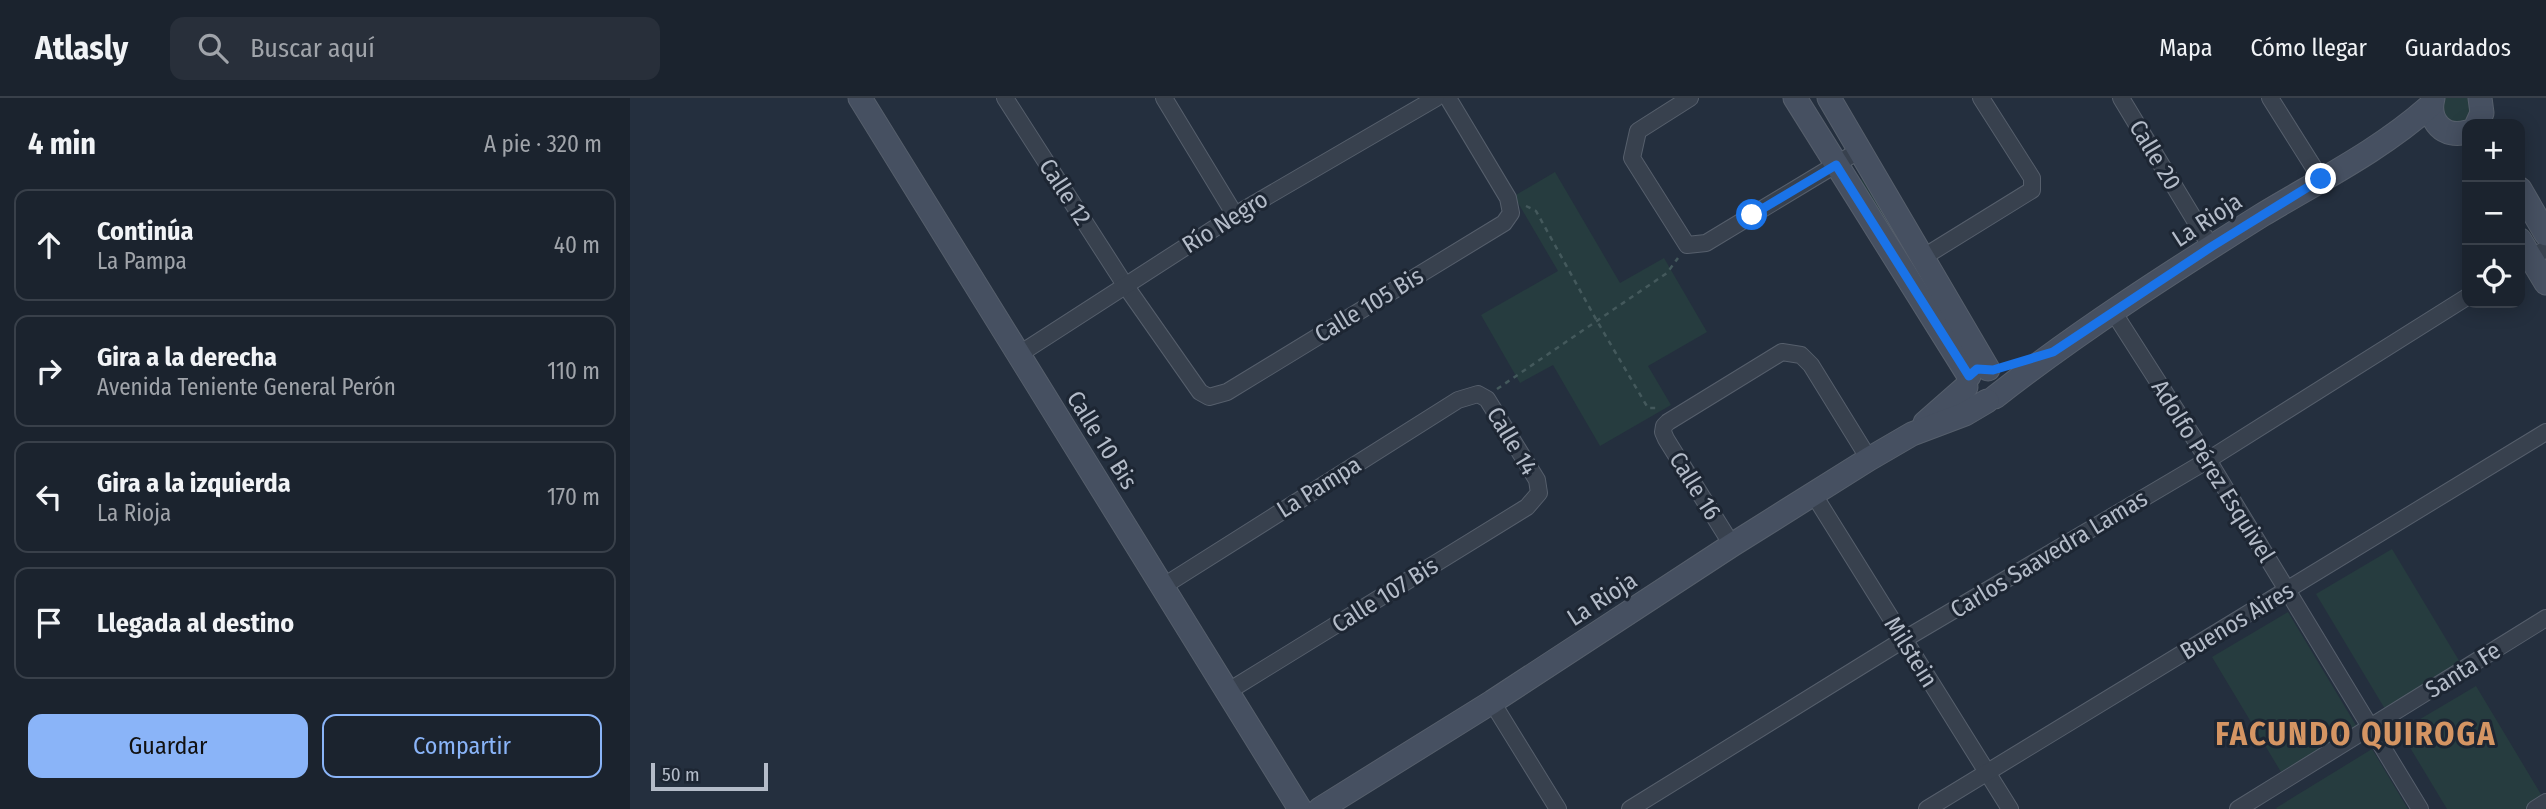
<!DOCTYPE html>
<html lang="es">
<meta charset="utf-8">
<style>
:root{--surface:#1b232e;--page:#282f3a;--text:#f1f3f6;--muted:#a0a4aa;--line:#39404a;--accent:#8ab4f8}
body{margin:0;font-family:"Fira Sans Condensed",sans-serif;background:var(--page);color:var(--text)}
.controls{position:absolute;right:21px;top:21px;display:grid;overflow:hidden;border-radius:14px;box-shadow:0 4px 18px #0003}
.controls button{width:63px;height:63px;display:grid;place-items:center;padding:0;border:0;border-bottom:2px solid var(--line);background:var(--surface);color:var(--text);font:35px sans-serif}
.scale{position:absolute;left:21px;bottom:18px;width:117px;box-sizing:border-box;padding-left:7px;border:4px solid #b4bcc9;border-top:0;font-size:19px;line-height:24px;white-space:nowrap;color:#b4bcc9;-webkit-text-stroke:5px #1d2633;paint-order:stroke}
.stop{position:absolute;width:21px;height:21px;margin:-16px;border:5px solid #1a73e8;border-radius:50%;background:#fff}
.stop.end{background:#1a73e8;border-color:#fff;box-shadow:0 2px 7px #0008}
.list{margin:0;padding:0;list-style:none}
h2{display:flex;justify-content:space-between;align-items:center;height:91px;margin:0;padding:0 28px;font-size:30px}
h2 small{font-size:23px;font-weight:400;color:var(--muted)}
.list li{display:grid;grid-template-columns:46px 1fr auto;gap:21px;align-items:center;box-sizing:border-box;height:112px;margin:0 14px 14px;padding:0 14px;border:2px solid var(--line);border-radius:14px}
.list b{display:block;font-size:26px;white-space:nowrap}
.list p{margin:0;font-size:23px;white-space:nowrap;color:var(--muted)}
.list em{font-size:23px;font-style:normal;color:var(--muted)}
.actions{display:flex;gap:14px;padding:21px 28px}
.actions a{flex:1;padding:16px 0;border:2px solid var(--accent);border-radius:14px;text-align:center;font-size:24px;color:var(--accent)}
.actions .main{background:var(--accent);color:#111}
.icon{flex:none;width:38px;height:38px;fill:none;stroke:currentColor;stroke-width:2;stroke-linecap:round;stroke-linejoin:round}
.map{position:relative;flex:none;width:1916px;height:711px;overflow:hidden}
header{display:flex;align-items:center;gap:42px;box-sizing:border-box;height:98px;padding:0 35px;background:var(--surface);border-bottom:2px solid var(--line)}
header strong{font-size:33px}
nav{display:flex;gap:38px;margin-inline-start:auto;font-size:24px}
.search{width:490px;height:63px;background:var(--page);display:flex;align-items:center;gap:18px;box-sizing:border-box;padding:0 24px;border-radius:14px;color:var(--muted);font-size:26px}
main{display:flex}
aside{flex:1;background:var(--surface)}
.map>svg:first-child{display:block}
.green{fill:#263c3f}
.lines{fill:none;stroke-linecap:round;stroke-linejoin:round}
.street-casing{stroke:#565f6c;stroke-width:18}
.secondary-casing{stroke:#565f6c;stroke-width:25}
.path{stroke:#44595c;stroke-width:2.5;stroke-dasharray:5 5;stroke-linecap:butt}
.street{stroke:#38414e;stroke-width:16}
.secondary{stroke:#465061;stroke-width:23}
.route{stroke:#1a73e8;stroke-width:9}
.labels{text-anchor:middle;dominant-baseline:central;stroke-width:6;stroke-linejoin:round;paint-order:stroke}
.street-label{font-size:24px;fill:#b4bcc9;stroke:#1d2633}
.district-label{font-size:32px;font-weight:bold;letter-spacing:2px;fill:#d59563;stroke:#1d2633}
</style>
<header>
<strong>Atlasly</strong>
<div class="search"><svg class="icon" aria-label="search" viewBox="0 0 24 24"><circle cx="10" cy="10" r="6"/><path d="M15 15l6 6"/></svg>Buscar aquí</div>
<nav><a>Mapa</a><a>Cómo llegar</a><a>Guardados</a></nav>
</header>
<main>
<aside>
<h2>4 min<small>A pie · 320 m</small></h2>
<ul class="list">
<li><svg class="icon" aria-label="ahead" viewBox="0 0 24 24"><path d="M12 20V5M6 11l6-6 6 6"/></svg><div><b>Continúa</b><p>La Pampa</p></div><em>40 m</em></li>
<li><svg class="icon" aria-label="right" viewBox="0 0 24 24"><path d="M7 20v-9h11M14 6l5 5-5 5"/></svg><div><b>Gira a la derecha</b><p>Avenida Teniente General Perón</p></div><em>110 m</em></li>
<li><svg class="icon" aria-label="left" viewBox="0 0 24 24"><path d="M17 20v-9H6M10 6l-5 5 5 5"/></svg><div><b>Gira a la izquierda</b><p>La Rioja</p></div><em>170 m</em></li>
<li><svg class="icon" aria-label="arrive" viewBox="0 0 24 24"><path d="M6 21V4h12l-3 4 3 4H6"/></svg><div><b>Llegada al destino</b></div></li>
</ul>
<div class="actions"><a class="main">Guardar</a><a>Compartir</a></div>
</aside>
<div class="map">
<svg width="1916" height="711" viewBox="0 0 1916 711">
<rect width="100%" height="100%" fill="#242f3e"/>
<!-- green -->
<g class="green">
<path d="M1807 0H1840L1848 10 1833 27 1814 21Z"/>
<path d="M925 74 990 185 1034 160 1077 234 1018 268 1041 307 970 348 923 267 890 285 851 217 928 173 884 98Z"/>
<path d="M1232 81 1345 259 1341 261 1229 83Z"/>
<path d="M1762 451 1831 566 1755 611 1686 496Z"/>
<path d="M1658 514 1727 629 1651 674 1582 559Z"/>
<path d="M1846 588 1915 703 1901 711H1817L1770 633Z"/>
<path d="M1742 651 1778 711H1647L1646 710Z"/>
</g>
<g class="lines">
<defs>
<g id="street">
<path d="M375 0 495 187 570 294 579 299 597 294 874 125 881 115 878 100 818 0"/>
<path d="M534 0 605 117"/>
<path d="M1060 0 1008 33 1002 60 1057 147 1076 145 1230 52"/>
<path d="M1491 0 1581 149"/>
<path d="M1640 0 1691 81"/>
<path d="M1292 160 1402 92V80L1351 0"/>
<path d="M1890 166 1916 151"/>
<path d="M1484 215 1578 362 1790 711"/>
<path d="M388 257 605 117 806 0"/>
<path d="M1184 397 1380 711"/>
<path d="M1102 447 1036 341 1033 334 1034 328 1038 324 1152 254 1171 257 1181 267 1239 361"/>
<path d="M532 489 828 302 848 296 857 301 907 382 909 395 897 409 597 594"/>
<path d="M862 604 928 711"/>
<path d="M1000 711 1273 542 1578 362 1837 199"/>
<path d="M1297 711 1916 334"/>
<path d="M1608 711 1916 520"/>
<path d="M1905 711 1916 704"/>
</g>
<g id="secondary">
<path d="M230 0 670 711"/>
<path d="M1165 0 1339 278"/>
<path d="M1199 0 1358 271"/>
<path d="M1803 0C1797 23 1814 41 1837 34"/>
<path d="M1847 26 1852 15 1850 0"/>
<path d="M1890 91 1916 136"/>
<path d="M1890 142 1916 185"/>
<path d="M1365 299C1449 233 1541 174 1632 117 1690 82 1751 52 1801 7"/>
<path d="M1295 325 1336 289"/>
<path d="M690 711 862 604 1102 447 1239 361 1282 336 1335 316 1357 303"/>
</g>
</defs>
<!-- street casing -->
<use href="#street" class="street-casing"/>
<!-- secondary casing -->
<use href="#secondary" class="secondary-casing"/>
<!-- path -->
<g class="path">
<path d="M896 108 906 113 967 223 1018 310H1029"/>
<path d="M867 291 1037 175 1048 160"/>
</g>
<!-- street -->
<use href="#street" class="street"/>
<!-- secondary -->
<use href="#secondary" class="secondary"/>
</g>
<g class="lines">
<!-- route -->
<path class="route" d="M1122 117 1206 67 1339 278 1347 271 1363 272 1423 254 1581 149 1691 81"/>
</g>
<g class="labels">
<!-- street labels -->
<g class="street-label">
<text transform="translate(1525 57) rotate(59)">Calle 20</text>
<text transform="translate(435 94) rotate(57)">Calle 12</text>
<text transform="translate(1577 122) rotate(-33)">La Rioja</text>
<text transform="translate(595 124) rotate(-32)">Río Negro</text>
<text transform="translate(739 207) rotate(-31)">Calle 105 Bis</text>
<text transform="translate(472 342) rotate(58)">Calle 10 Bis</text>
<text transform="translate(882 343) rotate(59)">Calle 14</text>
<text transform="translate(1583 373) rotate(58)">Adolfo Pérez Esquivel</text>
<text transform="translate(1065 388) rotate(58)">Calle 16</text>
<text transform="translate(689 389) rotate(-32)">La Pampa</text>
<text transform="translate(1419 456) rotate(-31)">Carlos Saavedra Lamas</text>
<text transform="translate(755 497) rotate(-32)">Calle 107 Bis</text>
<text transform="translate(972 501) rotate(-33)">La Rioja</text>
<text transform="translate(1607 523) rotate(-31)">Buenos Aires</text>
<text transform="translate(1281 554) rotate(58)">Milstein</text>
<text transform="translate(1833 572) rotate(-32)">Santa Fe</text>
</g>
<!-- district labels -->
<g class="district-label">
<text x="1726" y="636">FACUNDO QUIROGA</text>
</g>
</g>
</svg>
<div class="controls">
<button>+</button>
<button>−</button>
<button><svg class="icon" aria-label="locate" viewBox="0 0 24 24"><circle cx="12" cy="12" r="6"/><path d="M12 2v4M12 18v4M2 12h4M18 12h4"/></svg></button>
</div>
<div class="scale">50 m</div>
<div class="stop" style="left:1122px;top:117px"></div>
<div class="stop end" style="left:1691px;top:81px"></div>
</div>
</main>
